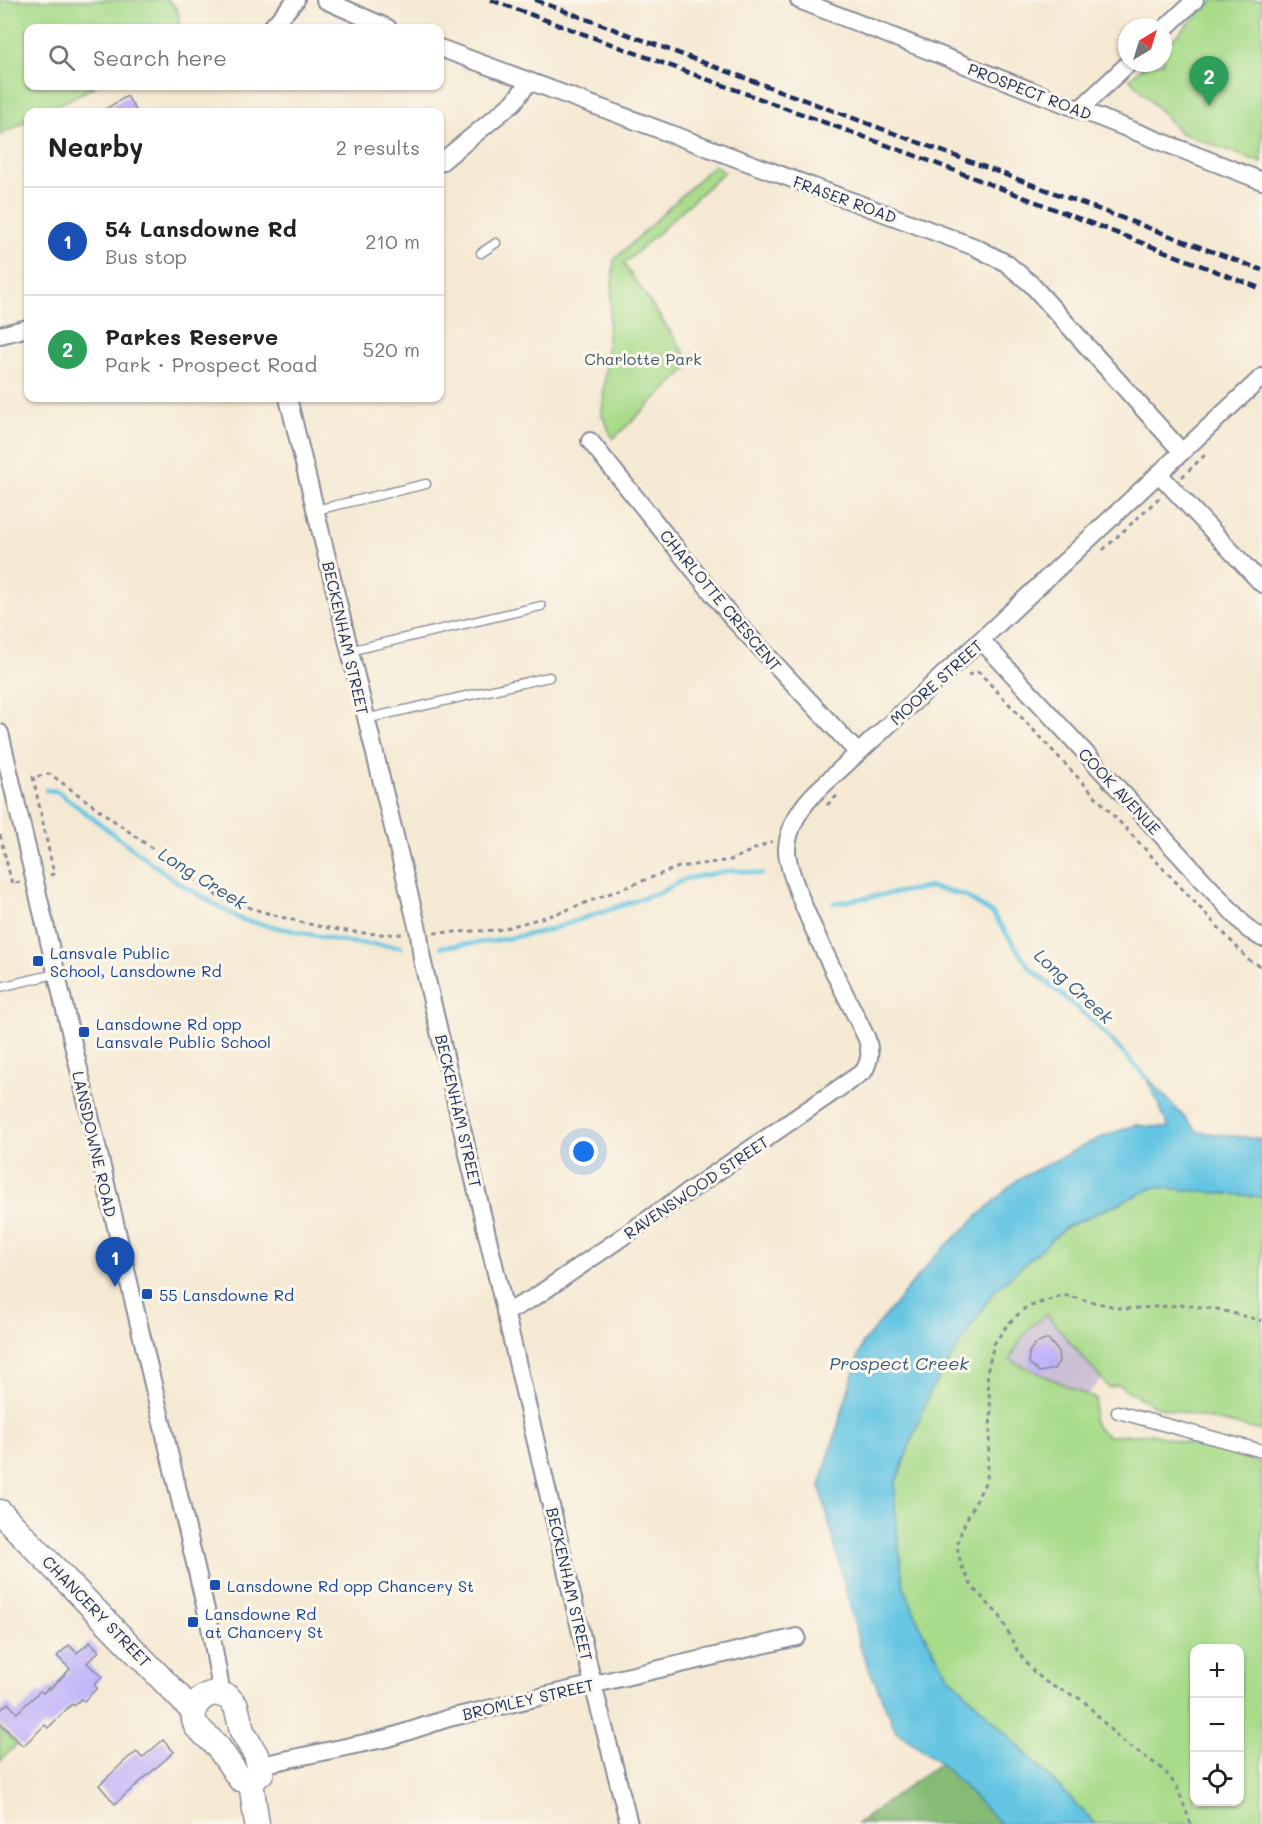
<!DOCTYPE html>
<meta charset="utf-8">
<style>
:root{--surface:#fff;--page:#f2f2f2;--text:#222;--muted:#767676;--line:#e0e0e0;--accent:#2563eb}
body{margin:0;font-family:Mali,sans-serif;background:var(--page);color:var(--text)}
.controls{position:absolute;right:18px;bottom:18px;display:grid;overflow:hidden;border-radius:12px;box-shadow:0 2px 4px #0004}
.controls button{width:54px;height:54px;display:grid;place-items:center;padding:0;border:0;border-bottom:2px solid var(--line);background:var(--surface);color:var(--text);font:30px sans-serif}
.compass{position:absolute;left:1118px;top:18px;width:54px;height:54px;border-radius:50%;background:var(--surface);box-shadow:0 2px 4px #0004;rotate:38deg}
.you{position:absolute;left:584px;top:1152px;width:21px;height:21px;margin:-15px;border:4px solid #fff;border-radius:50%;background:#1a73e8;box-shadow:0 0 0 9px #1a73e833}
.badge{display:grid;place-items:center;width:39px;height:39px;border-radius:50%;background:var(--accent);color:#fff;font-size:20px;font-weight:700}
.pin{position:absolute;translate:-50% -50px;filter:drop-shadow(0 2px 3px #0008)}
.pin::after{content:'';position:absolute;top:32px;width:21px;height:18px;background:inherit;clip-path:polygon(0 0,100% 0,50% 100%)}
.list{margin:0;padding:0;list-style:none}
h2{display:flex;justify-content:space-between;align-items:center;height:78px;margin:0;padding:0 24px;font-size:26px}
h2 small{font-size:20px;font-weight:400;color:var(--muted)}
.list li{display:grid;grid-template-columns:39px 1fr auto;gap:18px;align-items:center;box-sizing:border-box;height:108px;padding:0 24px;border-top:2px solid var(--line)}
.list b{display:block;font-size:22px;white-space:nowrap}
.list p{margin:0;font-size:20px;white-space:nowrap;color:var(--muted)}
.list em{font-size:20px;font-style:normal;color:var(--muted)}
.icon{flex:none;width:33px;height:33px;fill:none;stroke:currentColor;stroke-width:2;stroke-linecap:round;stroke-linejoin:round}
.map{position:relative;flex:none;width:1262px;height:1824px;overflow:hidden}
.search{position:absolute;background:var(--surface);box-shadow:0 2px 4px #0004;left:24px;top:24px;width:420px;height:66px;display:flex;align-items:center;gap:15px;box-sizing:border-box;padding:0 21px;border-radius:12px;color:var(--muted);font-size:22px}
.panel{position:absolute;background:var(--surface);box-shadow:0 2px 4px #0004;left:24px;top:108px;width:420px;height:294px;border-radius:12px}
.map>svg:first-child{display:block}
.industrial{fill:#ccbfd4}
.green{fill:#a8db8a;stroke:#628574;stroke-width:1.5;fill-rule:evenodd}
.forest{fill:#86bb76;stroke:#50756a;stroke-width:1.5}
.water{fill:#64c5e2;stroke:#407aa0;stroke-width:1.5}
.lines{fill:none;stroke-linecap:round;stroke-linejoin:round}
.stream{stroke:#64c5e2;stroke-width:4.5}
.building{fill:#bcadf9}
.service-casing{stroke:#888c98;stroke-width:11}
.pedestrian-casing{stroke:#888c98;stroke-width:15}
.minor-casing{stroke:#888c98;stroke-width:20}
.secondary-casing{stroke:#888c98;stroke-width:27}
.path{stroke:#888c98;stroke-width:3;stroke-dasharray:4.5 4.5;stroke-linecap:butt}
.service{stroke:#fff;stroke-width:8}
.pedestrian{stroke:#fff;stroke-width:12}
.minor{stroke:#fff;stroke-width:16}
.secondary{stroke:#fff;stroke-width:24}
.rail{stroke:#1b2f5e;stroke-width:4.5;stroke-dasharray:9 4.5;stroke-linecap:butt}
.transit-dot{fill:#1a4fb4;stroke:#fbf7ec;stroke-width:2}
.labels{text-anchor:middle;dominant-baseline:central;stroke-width:6;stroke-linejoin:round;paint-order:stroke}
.street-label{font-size:16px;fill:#1b2f5e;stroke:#fbf7ec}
.park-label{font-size:16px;fill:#3e5a69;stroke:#fbf7ec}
.transit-label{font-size:16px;fill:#164399;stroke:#fbf7ec;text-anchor:start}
.water-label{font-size:18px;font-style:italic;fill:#315c86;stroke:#fbf7ec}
</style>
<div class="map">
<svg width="1262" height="1824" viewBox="0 0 1262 1824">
<rect width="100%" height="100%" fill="#fbf7ec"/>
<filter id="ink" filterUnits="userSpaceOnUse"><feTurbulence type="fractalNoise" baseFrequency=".0167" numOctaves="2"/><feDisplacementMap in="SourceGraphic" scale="12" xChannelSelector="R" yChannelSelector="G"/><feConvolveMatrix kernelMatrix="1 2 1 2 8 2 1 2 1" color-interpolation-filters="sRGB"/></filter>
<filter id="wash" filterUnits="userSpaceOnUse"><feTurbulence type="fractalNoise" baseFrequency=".008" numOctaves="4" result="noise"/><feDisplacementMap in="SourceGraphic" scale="24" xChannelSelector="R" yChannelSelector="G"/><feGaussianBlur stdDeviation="1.35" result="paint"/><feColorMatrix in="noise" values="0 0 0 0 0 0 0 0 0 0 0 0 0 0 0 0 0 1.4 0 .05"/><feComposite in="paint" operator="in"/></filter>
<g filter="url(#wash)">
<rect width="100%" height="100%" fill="#f5e9d3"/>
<!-- industrial -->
<path class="industrial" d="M1046 1314 1102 1379 1087 1395 1010 1360 1019 1339Z"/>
<!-- green -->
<g class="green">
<path d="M0 0H169L178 11 180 28H28V86H96L44 112H28V120L0 135Z"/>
<path d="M1214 0H1262V163L1181 133 1130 79 1147 63H1163V48Z"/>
<path d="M714 165 724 172 624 264 692 364 613 439 602 415 614 260Z"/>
<path d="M1155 1187 1262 1197V1431L1155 1406 1118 1385 1109 1388 1046 1314C1028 1327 1019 1341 1010 1360L1096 1399 1093 1419 1097 1428 1108 1436 1151 1434 1262 1463V1824H1096L948 1675 922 1631 903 1584 895 1511V1485L930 1391 994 1291 1066 1227ZM1194 1648H1240V1802H1194Z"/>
<path d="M0 1727 17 1744 0 1761Z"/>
</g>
<!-- forest -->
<path class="forest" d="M940 1763 1001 1824H857Z"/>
<!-- water -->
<path class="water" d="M1145 1075 1198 1132 1262 1139V1197L1155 1187 1066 1227 994 1291 930 1391 895 1485V1511L903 1584 922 1631 948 1675 1096 1824H1001L940 1763 896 1731 860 1647 820 1486 862 1344 935 1256 1018 1179 1097 1139 1135 1125 1169 1128Z"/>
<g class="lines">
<!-- stream -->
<g class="stream">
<path d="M46 790 57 791 174 880 242 920 346 942 401 947"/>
<path d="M834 903 930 887 963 895 993 914 1030 968 1094 1022 1147 1078"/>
<path d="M441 947 494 941 546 931 661 892 685 879 733 870 762 874"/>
</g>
</g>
<g id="blocks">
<!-- building -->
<g class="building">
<path d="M127 96 137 112H100Z"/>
<path d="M1048 1339 1058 1351 1059 1361 1054 1369 1039 1372 1029 1363V1352L1035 1344Z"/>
<path d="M90 1642 99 1651 87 1663 102 1677 94 1685 97 1688 84 1701 81 1699 74 1706 72 1704 48 1728 45 1725 23 1746 0 1723V1711L8 1703 17 1713 40 1691 43 1693 49 1687 50 1689 70 1669 57 1656 69 1645 77 1653Z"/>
<path d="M163 1740 174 1752 115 1804 99 1785 128 1758 137 1752 142 1758Z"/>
</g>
</g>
</g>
<g filter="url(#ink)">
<use href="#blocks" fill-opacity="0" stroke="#888c98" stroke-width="1.5"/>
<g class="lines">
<defs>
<g id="service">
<path d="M481 253 496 243"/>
<path d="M316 510 426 484"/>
<path d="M349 651 541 606"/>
<path d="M365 719 549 677"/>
<path d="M0 987 55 974"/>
</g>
<path id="pedestrian" d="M1118 1412 1262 1451"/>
<g id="minor">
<path d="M325 0 388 28"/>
<path d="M799 0 1262 181"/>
<path d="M271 28 296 0"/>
<path d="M1163 30 1195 0"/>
<path d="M440 48 975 247 1006 263 1031 284 1182 452"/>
<path d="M1079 110 1129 63"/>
<path d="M440 163 514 102 528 83"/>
<path d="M0 335 28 328"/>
<path d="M288 398 419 934 422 959 593 1684 629 1824"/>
<path d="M590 441 734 620 858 753"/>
<path d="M1159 474 1262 584"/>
<path d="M981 640 1249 930 1262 938"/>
<path d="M0 733 210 1627 222 1695"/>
<path d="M507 1312 535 1297 864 1071C870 1060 871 1052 867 1039 850 1002 785 882 787 848 789 824 802 805 819 789L981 640 1262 377"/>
<path d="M261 1765 388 1738 449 1718 797 1637"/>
</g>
<g id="secondary">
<path d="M0 1512 193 1711"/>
<path d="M216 1693 228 1697 236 1706 242 1731 256 1755 261 1773 251 1782 240 1779 218 1747 196 1726C189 1710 199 1695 216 1693Z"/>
<path d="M251 1782 257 1824"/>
</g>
</defs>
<!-- service casing -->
<use href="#service" class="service-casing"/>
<!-- pedestrian casing -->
<use href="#pedestrian" class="pedestrian-casing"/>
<!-- minor casing -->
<use href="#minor" class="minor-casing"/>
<!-- secondary casing -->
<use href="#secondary" class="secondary-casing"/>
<!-- path -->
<g class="path">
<path d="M1182 477 1208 452"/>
<path d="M1103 550 1160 497"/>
<path d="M968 675 979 672 1249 960 1262 967"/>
<path d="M827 805 840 793"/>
<path d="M0 835 12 884 20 882"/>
<path d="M50 875 54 874 33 777 50 774 220 898C277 917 342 937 403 934"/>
<path d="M434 933 498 930 556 914 679 867 731 860 772 841"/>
<path d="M1191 1824 1177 1787 1163 1769 1120 1740 1083 1700 1050 1685 1034 1672 1018 1652 1000 1616 972 1587 961 1565 957 1546 962 1529 987 1479 991 1412 987 1373 994 1344 1007 1325 1025 1308 1063 1295 1124 1309 1184 1305 1217 1309 1262 1321"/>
</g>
<!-- service -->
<use href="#service" class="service"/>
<!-- pedestrian -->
<use href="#pedestrian" class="pedestrian"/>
<!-- minor -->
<use href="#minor" class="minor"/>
<!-- secondary -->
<use href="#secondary" class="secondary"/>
<!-- rail -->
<g class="rail">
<path d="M491 0 927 160 1262 289"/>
<path d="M535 0 1262 270"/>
</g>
</g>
</g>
<!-- markers -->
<g class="transit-dot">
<rect x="32" y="955" width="12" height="12" rx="3"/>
<rect x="78" y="1026" width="12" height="12" rx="3"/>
<rect x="141" y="1288" width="12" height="12" rx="3"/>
<rect x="209" y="1579" width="12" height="12" rx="3"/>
<rect x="187" y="1616" width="12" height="12" rx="3"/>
</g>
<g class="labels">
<!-- street labels -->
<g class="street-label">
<text transform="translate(1030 91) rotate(21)">PROSPECT ROAD</text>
<text transform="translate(845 199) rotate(20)">FRASER ROAD</text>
<text transform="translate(721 600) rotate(50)">CHARLOTTE CRESCENT</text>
<text transform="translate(346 638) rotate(77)">BECKENHAM STREET</text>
<text transform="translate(936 682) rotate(-42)">MOORE STREET</text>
<text transform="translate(1120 791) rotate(47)">COOK AVENUE</text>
<text transform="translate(459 1111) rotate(77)">BECKENHAM STREET</text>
<text transform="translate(95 1144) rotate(77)">LANSDOWNE ROAD</text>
<text transform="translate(696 1187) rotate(-34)">RAVENSWOOD STREET</text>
<text transform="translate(570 1584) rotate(77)">BECKENHAM STREET</text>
<text transform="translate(97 1611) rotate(46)">CHANCERY STREET</text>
<text transform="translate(528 1699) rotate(-13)">BROMLEY STREET</text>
</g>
<!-- park labels -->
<g class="park-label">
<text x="643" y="358">Charlotte Park</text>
</g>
<!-- transit labels -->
<g class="transit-label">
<text x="50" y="952">Lansvale Public<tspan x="50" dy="18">School, Lansdowne Rd</tspan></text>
<text x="96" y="1023">Lansdowne Rd opp<tspan x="96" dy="18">Lansvale Public School</tspan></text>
<text x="159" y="1294">55 Lansdowne Rd</text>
<text x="227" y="1585">Lansdowne Rd opp Chancery St</text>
<text x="205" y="1613">Lansdowne Rd<tspan x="205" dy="18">at Chancery St</tspan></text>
</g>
<!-- water labels -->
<g class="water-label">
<text transform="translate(203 878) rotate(32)">Long Creek</text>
<text transform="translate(1074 986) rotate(43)">Long Creek</text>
<text x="899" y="1363">Prospect Creek</text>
</g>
</g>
</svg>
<div class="controls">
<button>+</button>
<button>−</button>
<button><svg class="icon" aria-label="locate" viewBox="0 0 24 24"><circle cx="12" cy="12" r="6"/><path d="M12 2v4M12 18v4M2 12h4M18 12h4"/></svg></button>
</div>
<svg class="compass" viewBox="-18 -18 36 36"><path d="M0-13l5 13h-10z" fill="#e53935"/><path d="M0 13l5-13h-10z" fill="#767676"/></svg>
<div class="you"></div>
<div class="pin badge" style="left:115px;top:1287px;background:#1a4fb4">1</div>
<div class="pin badge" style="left:1209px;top:106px;background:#2e9e5b">2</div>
<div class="search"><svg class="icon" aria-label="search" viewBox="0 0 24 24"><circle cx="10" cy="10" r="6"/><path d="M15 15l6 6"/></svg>Search here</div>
<section class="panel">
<h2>Nearby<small>2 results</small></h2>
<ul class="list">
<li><span class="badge" style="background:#1a4fb4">1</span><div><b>54 Lansdowne Rd</b><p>Bus stop</p></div><em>210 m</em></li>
<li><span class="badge" style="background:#2e9e5b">2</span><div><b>Parkes Reserve</b><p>Park · Prospect Road</p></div><em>520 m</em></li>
</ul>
</section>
</div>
